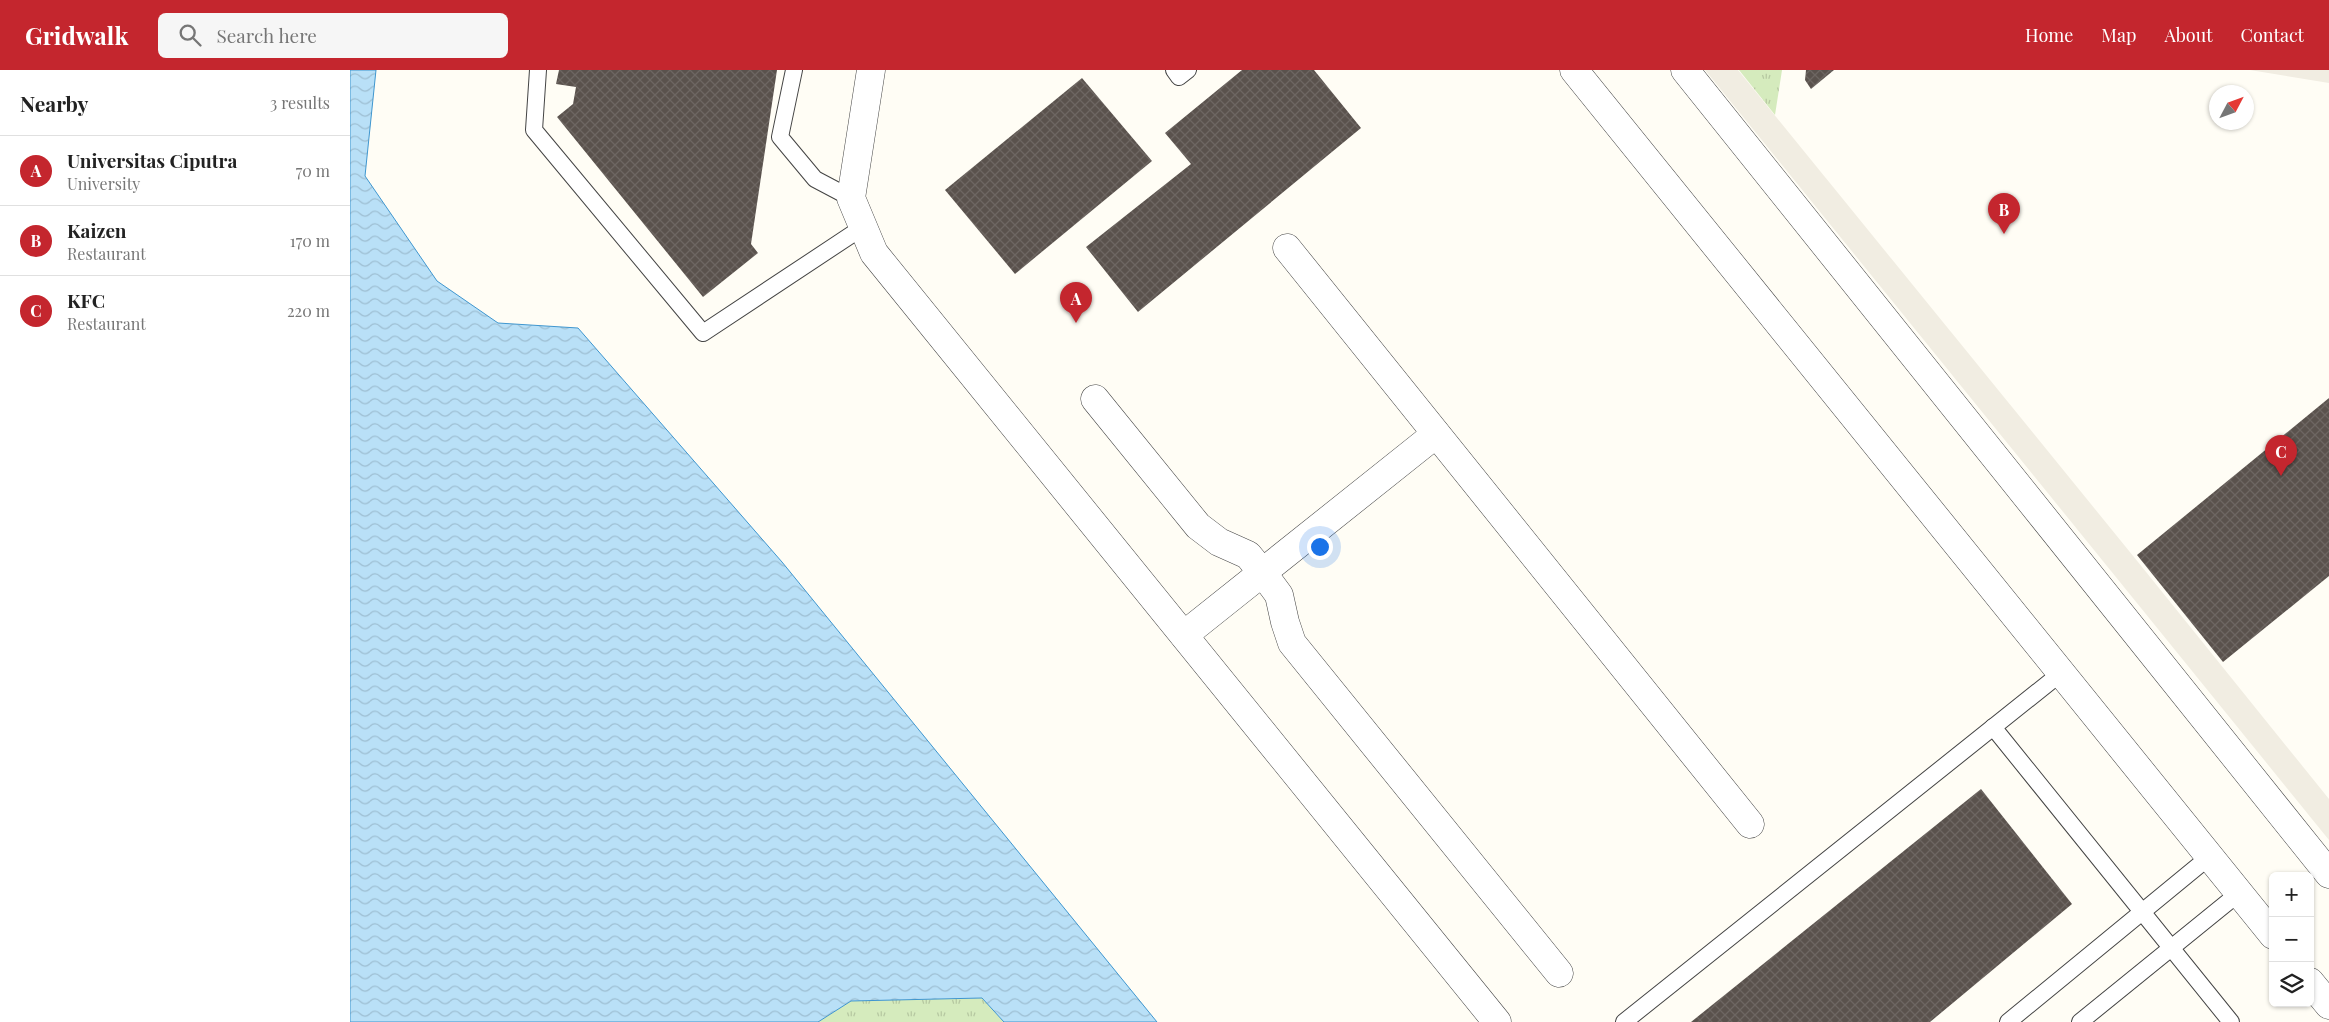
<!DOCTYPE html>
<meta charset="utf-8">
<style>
:root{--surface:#fff;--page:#f6f6f6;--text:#222;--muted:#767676;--line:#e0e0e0;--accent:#c4262e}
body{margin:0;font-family:"Playfair Display",serif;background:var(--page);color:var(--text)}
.controls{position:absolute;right:15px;bottom:15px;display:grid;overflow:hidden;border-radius:8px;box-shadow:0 1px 4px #0004}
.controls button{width:45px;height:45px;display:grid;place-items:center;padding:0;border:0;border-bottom:1px solid var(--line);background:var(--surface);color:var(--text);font:25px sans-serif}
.compass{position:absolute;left:1859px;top:15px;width:45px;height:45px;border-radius:50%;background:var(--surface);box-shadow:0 1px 4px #0004;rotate:49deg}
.you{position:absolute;left:969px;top:476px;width:18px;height:18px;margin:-12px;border:4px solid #fff;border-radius:50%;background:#1a73e8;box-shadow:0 0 0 8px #1a73e833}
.badge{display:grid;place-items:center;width:32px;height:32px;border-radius:50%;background:var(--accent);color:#fff;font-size:16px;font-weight:700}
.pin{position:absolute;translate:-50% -41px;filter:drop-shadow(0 1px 2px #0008)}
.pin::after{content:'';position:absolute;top:26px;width:18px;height:15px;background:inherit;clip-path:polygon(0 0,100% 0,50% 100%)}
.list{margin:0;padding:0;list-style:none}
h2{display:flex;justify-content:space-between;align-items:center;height:65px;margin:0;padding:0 20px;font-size:21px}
h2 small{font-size:16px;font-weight:400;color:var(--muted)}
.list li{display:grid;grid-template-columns:32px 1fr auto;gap:15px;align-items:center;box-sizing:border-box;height:70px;padding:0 20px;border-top:1px solid var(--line)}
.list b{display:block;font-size:19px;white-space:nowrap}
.list p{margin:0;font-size:16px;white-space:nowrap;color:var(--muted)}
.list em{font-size:16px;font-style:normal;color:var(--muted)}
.icon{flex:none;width:28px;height:28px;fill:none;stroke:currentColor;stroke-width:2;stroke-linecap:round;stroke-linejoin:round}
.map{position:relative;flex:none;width:1979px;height:952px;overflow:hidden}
header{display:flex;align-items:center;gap:30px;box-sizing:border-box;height:70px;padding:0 25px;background:var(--accent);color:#fff}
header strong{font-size:24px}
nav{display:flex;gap:28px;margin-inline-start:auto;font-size:18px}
.search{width:350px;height:45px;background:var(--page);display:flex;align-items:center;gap:12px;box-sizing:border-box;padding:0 18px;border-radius:8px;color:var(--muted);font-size:19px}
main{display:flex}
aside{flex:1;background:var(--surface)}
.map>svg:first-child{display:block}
.grass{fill:url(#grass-tufts)}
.plaza{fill:#f1ede2}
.water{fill:url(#water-waves);stroke:#3f96cf}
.building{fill:url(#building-cross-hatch)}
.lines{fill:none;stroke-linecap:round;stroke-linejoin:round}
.service-casing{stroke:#444;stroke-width:18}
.minor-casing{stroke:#444;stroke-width:29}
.service{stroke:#fff;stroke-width:16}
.minor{stroke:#fff;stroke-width:28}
</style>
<header>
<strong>Gridwalk</strong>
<div class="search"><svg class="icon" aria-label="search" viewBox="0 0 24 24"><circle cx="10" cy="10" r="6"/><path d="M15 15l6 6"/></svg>Search here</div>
<nav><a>Home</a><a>Map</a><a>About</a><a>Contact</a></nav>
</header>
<main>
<aside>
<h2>Nearby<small>3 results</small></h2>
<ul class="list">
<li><span class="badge">A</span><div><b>Universitas Ciputra</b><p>University</p></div><em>70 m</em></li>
<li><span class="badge">B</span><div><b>Kaizen</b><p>Restaurant</p></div><em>170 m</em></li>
<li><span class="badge">C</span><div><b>KFC</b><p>Restaurant</p></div><em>220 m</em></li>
</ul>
</aside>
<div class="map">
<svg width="1979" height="952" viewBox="0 0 1979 952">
<defs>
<pattern id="grass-tufts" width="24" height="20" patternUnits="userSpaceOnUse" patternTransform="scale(1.25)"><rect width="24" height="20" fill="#d5ebbd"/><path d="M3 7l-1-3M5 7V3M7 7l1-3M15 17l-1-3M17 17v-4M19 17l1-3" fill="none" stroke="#b6c8a1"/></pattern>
<pattern id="water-waves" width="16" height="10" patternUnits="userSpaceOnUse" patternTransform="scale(1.25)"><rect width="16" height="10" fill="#b9e0f7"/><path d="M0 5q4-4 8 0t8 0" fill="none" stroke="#9ebfd3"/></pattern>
<pattern id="building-cross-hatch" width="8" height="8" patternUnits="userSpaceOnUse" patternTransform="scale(1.25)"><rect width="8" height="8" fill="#5a524d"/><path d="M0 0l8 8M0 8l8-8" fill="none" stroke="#6d6662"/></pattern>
</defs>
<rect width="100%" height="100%" fill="#fffdf5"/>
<!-- grass -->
<g class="grass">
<path d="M1389 0H1432L1425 45Z"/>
<path d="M632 928 654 952H468L501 931Z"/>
</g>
<!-- plaza -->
<g class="plaza">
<path d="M1355 0H1388L1788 492 1979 729V770Z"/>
<path d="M1900 0H1979V13Z"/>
</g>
<!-- water -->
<path class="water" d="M0 0H26L15 106 87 211 148 253 228 258 432 492 807 952H654L632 928 501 931 468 952H0Z"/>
<!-- building -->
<g class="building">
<path d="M209 0H427L401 174 408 183 353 227 207 47 223 34 226 17 206 14Z"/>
<path d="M892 0H964L1011 58 788 242 736 177 841 94 815 63Z"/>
<path d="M1456 0H1484L1461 19 1455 10Z"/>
<path d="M732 8 802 91 665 204 595 120Z"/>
<path d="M1979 328V506L1873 592 1787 485Z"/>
<path d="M1631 719 1722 834 1580 952H1341Z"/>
</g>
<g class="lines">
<defs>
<g id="service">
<path d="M188 0 184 60 353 263 513 157"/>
<path d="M444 0 430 67 465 109 501 128"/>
<path d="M824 0 829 7 838 0"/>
<path d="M1643 657 1881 952"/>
<path d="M1274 952 1711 603"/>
<path d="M1658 952 1859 787"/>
<path d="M1730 952 1889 823"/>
</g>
<g id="minor">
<path d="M521 0 501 128 524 183 1147 952"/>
<path d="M1224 0 1923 865"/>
<path d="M1335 0 1979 804"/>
<path d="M937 178 1400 754"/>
<path d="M745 329 848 456 869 472 898 485 912 502 929 525 935 552 942 573 1209 903"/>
<path d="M834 565 1086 364"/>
<path d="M1960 912 1979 935"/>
</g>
</defs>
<!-- service casing -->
<use href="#service" class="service-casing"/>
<!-- minor casing -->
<use href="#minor" class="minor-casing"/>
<!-- service -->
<use href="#service" class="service"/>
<!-- minor -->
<use href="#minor" class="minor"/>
</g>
</svg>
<div class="controls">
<button>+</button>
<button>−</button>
<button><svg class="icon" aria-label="layers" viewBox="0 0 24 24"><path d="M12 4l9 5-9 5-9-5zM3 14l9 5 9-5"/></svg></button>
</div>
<svg class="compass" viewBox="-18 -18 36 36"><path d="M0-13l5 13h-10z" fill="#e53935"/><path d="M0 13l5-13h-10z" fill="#767676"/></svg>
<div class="you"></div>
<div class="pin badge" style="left:726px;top:253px">A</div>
<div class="pin badge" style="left:1654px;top:164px">B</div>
<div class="pin badge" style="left:1931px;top:406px">C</div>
</div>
</main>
